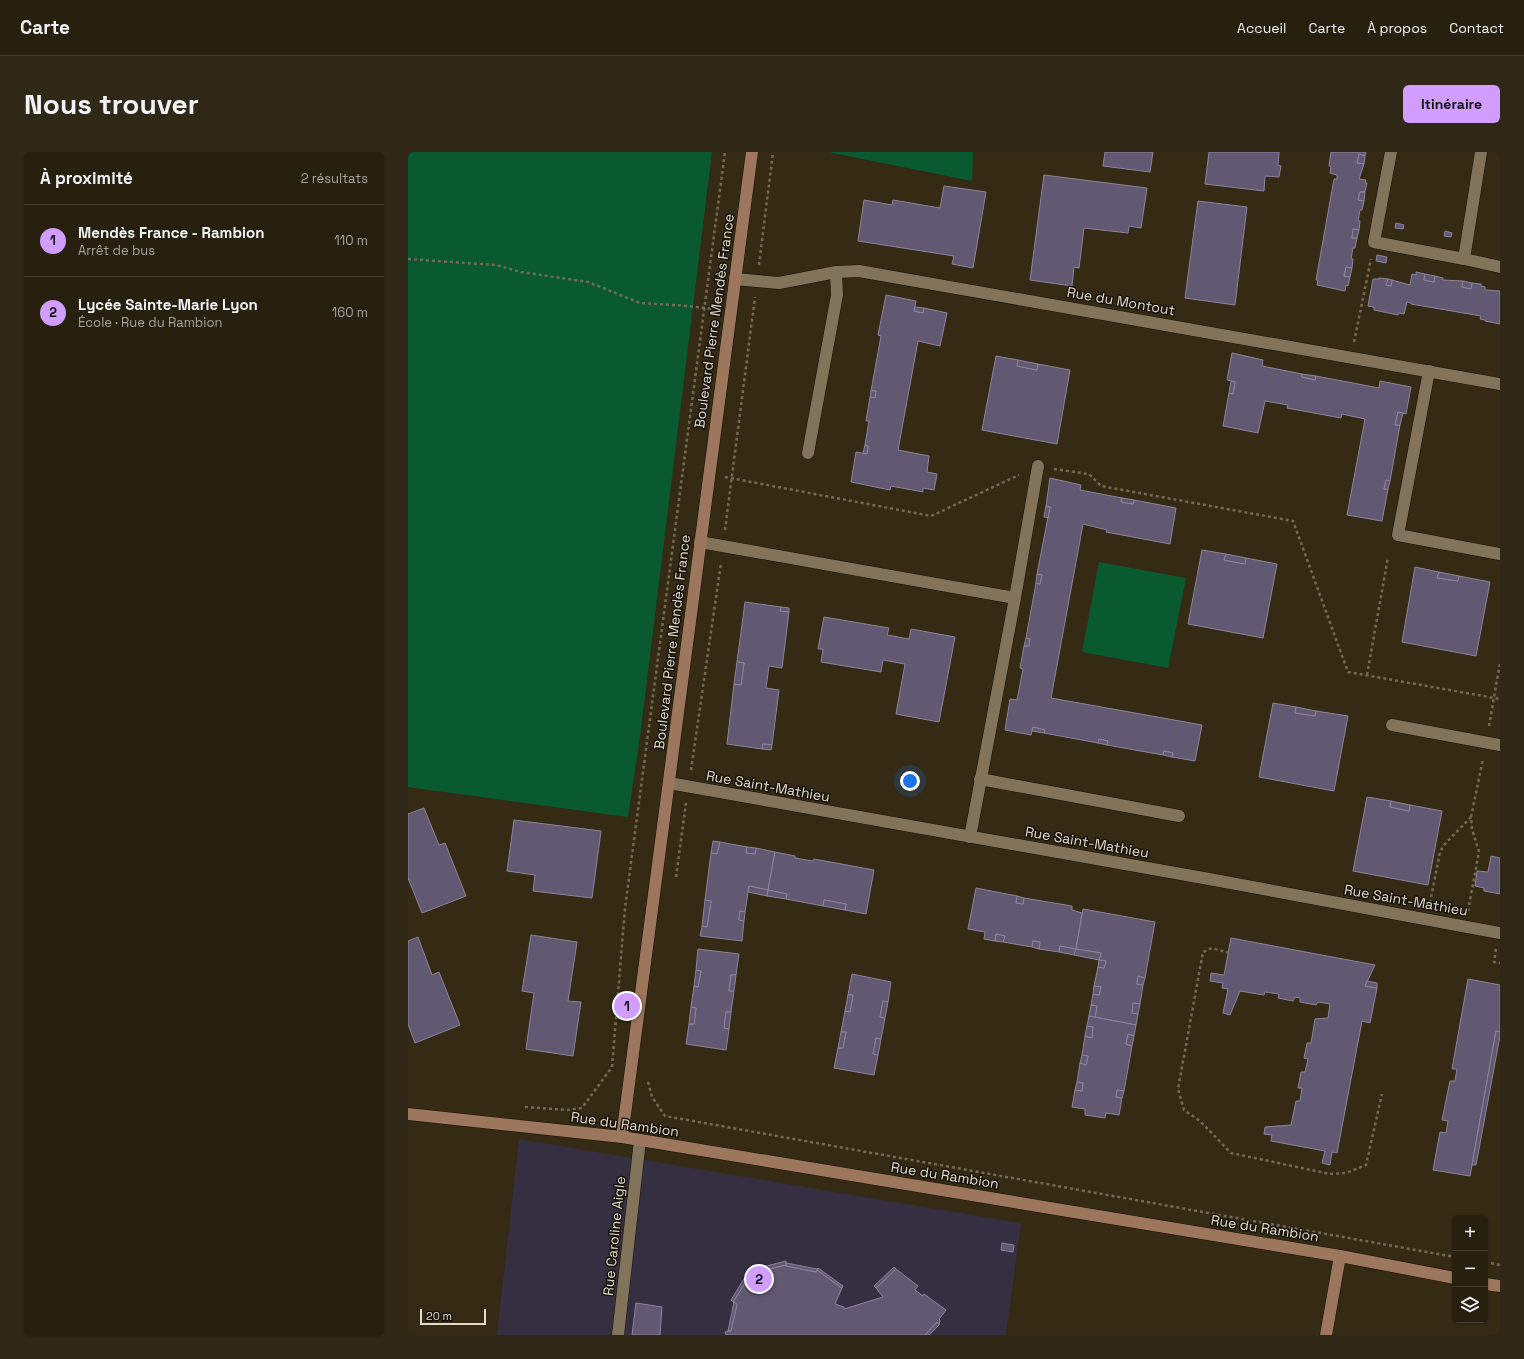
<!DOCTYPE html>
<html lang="fr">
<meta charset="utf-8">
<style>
:root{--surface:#28200e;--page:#302817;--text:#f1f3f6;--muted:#a5a39e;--line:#443e2e;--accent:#d19dfe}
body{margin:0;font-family:"Space Grotesk",sans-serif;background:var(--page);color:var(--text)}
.controls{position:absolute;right:12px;bottom:12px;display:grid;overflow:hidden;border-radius:6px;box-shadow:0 1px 3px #0004}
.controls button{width:36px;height:36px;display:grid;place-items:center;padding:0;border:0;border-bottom:1px solid var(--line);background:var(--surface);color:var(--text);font:20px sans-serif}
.scale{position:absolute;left:12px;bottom:10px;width:66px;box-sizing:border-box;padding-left:4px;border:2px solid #e1dacd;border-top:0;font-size:11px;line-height:14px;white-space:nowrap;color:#e1dacd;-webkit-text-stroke:3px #18130a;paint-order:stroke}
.you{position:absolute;left:502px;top:629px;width:14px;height:14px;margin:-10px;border:3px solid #fff;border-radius:50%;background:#1a73e8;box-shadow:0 0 0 6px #1a73e833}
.badge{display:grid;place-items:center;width:26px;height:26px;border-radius:50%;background:var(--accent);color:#111;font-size:13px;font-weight:700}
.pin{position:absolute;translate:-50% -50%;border:2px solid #fff;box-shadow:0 1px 4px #0006}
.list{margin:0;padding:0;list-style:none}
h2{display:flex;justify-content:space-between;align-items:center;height:52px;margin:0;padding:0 16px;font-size:17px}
h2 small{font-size:13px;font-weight:400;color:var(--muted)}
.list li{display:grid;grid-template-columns:26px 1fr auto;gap:12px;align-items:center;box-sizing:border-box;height:72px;padding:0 16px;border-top:1px solid var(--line)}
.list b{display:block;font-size:15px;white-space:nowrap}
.list p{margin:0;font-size:13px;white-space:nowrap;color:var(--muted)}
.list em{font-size:13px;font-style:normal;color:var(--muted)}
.icon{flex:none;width:22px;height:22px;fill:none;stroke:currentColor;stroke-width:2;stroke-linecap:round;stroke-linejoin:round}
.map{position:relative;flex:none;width:1092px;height:1183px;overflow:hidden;border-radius:6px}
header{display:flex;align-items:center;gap:24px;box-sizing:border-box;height:56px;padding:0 20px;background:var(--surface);border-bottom:1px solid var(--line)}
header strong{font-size:19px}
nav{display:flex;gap:22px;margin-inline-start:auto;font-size:14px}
.intro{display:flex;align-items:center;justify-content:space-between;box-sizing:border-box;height:96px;padding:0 24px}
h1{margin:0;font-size:28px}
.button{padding:10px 18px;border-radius:6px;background:var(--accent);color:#111;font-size:14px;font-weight:700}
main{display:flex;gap:24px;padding:0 24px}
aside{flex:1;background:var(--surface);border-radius:6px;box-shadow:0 1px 3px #0004}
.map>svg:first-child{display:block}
.education{fill:#343041}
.green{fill:#095a31}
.building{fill:#615971;stroke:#8d849e}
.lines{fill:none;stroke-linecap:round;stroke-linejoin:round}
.lane-casing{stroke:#1c1200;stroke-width:13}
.street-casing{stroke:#1c1200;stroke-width:13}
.secondary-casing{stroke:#1c1200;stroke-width:13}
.path{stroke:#746b57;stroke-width:2.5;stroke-dasharray:3 3;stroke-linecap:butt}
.lane{stroke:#81745b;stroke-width:12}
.street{stroke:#81745b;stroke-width:12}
.secondary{stroke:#9c765d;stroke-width:12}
.labels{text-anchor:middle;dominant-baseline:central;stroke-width:3;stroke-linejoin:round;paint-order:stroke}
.street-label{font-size:14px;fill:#e1dacd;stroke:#18130a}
</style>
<header>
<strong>Carte</strong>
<nav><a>Accueil</a><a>Carte</a><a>À propos</a><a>Contact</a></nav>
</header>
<div class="intro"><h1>Nous trouver</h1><a class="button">Itinéraire</a></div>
<main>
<aside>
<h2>À proximité<small>2 résultats</small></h2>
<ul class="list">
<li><span class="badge">1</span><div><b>Mendès France - Rambion</b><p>Arrêt de bus</p></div><em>110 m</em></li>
<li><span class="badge">2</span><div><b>Lycée Sainte-Marie Lyon</b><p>École · Rue du Rambion</p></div><em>160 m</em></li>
</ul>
</aside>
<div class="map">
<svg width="1092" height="1183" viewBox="0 0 1092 1183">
<rect width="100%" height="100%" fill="#352a13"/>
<!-- education -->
<path class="education" d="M111 987 613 1071 598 1183H89Z"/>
<!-- green -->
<g class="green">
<path d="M0 0H304L232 585 220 665 0 635Z"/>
<path d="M420 0H565L564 29Z"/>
<path d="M691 410 778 426 760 516 674 500Z"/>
</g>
<!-- building -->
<g class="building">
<path d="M697 0H745L742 20 695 14Z"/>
<path d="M801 0H871L870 13 873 14 871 25 857 24 856 39 797 32Z"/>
<path d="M923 0H958L957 4 951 2 949 11 956 12 951 27 958 28 957 31H959L957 40H952L950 48 956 49 954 58H952L950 69H952L951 78 945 77 944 86H949L947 96H945L943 107H945L944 116 938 115 936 124 942 125 940 134 938 133 937 139 909 133 910 128H908L926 27H929V23L922 21 923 15 921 14Z"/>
<path d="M951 2 957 4 956 12 949 11Z"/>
<path d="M636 23 739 36 733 76 721 74 720 81 676 76 671 116 666 115 664 134 622 128Z"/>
<path d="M536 34 578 40 565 116 544 112 546 104 450 89 456 48 484 53 485 48 532 56Z"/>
<path d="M952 40H957L956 49 950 48Z"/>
<path d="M790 49 839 55 827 153 777 146Z"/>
<path d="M988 71 996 73 995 77 987 76Z"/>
<path d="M945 77 951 78 949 86H944Z"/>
<path d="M1037 79 1044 81 1043 85 1036 84Z"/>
<path d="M969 103 979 105 978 111 968 109Z"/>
<path d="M938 115 944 116 942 125 936 124Z"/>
<path d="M1008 120 1017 122 1016 128 1026 130 1027 124 1035 126V128L1055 129 1054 135 1063 137 1064 131 1073 132V134L1077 135V138L1092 139V172L1077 169V168L1072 167 1073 164 1003 152V151L999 150 996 162 991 161 990 163 966 158V155L960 154 965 127H971V126L980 127 978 133 983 134 984 128 1002 133 1004 122 1008 123Z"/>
<path d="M1017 122 1027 124 1026 130 1016 128Z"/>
<path d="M980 127 984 128 983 134 978 133Z"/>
<path d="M1055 129 1064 131 1063 137 1054 135Z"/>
<path d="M478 143 508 149 506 159 515 161 516 156 539 161 532 194 510 189 490 298 521 304 519 320 529 322 526 338 515 336V340L483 334 482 338 443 330 448 300 459 302 460 294 457 293 461 269H458L462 245 467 246 468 239H463L473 184 470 183Z"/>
<path d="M507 155 516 156 515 161 506 159Z"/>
<path d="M824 201 855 208 854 214 894 222V225L907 228 908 224 971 236 972 229 1003 235 998 262 990 260 987 273H992L982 329 978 328 976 337H980L974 369 939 363 957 267 934 262 933 266 879 256 880 253 857 249 850 281 815 274 821 241 825 242 827 230 819 228Z"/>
<path d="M588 204 610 208 609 214 629 218 630 212 662 218 649 292 574 278Z"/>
<path d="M610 208 630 212 629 218 609 214Z"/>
<path d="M894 222 908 224 907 228 894 225Z"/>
<path d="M823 229 827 230 825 242 821 241Z"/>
<path d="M463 239H468L467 246 462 245Z"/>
<path d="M990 260 995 261 992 273H987Z"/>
<path d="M457 293 460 294 459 302 455 301Z"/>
<path d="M642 326 673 333 672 338 714 346 713 350 725 352 726 348 768 356 762 392 698 380 699 378 675 372 643 546 794 573 787 609 764 605 765 601 756 599 755 603 699 593 700 589 691 587 690 591 636 581 637 578 625 575 623 583 597 578 602 547 609 548 615 517 612 516 616 494H621L622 487 618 486 628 431 632 432 634 423 629 422 642 355 638 354Z"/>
<path d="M978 328 982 329 980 337H976Z"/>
<path d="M714 346 726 348 725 352 713 350Z"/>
<path d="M638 354 642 355 640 366 636 365Z"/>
<path d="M794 398 818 402 816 408 837 412 838 406 869 412 855 486 780 472Z"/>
<path d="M818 402 838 406 837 412 816 408Z"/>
<path d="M1007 415 1031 420 1029 426 1050 429 1051 424 1082 430 1068 504 994 490Z"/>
<path d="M1031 420 1051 424 1050 429 1029 426Z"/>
<path d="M629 422 634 423 632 432 628 431Z"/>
<path d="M337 450 373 455 372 459 381 460 374 516 361 514 358 536 371 538 364 593 355 592 354 597 319 592 326 532 333 533 336 511 329 510Z"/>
<path d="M373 455 381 456V460L372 459Z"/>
<path d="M416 465 481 476 479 483 501 487 503 477 547 485 531 570 488 562 497 512 475 508 473 520 413 510 415 497H410Z"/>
<path d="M618 486 622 487 621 494H616Z"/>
<path d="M329 510 336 511 333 533 326 532Z"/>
<path d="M865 551 888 555 887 561 907 564 908 559 940 564 926 639 851 625Z"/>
<path d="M888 555 908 559 907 564 887 561Z"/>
<path d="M625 575 637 578 636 581 624 579Z"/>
<path d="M691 587 700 589 699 593 690 591Z"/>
<path d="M355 592 364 593 363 598 354 597Z"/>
<path d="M756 599 765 601 764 605 755 603Z"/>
<path d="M959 645 983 649 982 655 1001 659 1002 653 1034 659 1020 733 945 719Z"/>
<path d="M983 649 1002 653 1001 659 982 655Z"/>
<path d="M16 656 31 693 37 691 58 744 14 761 0 726V662Z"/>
<path d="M106 668 193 679 184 746 125 739 127 723 99 719Z"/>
<path d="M305 689 312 690 309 702 303 701Z"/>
<path d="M312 690 339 695 338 701 347 702 348 696 367 700 360 738 341 734 337 760 332 759 331 768 336 769 334 789 292 784 294 774 299 775 303 749 297 748 303 701 309 702Z"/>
<path d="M339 695 348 696 347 702 338 701Z"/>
<path d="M367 700 387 704V706L405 709 406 707 466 718 458 762 437 758 438 752 416 748 415 754 378 747 379 742 360 738Z"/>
<path d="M1083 704 1092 706V742L1076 739V736L1067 734 1069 719 1080 720Z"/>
<path d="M341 734 360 738 359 744 340 740Z"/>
<path d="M568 736 609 744 608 751 615 752 616 746 664 754V758L674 761 668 797 652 794 651 800 631 797 632 790 625 789 624 795 595 790 597 784 588 782 587 789 576 787 577 780 560 777Z"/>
<path d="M360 738 379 742 378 747 359 744Z"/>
<path d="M609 744 616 746 615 752 608 751Z"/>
<path d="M297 748 303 749 299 775 294 774Z"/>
<path d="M416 748 438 752 437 758 415 754Z"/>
<path d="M675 757 747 770 737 826 730 824 729 832 735 833 732 852 725 851 724 861 730 862 728 873 687 865 689 854 683 853 685 842 691 843 693 835 686 834 690 815 696 816 698 809 691 808 693 801 668 797Z"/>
<path d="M332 759 337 760 336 769 331 768Z"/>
<path d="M588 782 597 784 595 790 587 789Z"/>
<path d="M123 783 169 790 160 849 173 850 165 904 118 897 126 841 114 839Z"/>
<path d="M10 785 24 823 31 820 52 873 7 891 0 872V789Z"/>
<path d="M823 786 967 813 957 834 969 836 962 871 954 869 929 1001 924 1000 922 1013 914 1011 917 999 863 989 864 983 856 982 857 975 883 973 888 949H892L894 936H890L893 920H897L900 907 896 906 899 891H903L907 867 920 866 922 852 910 850 908 853 892 850V846L887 845 885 849 870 846 871 842 857 840 856 843 832 839 822 863 815 861 820 837 814 836 815 831 802 829 803 821 816 823Z"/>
<path d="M625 789 632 790 631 797 624 795Z"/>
<path d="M652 794 668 797 666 803 651 800Z"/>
<path d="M290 797 331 802 328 823H323L321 839H326L323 860H318L316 876 321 877 318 898 278 892 281 872H286L288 856 283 855 286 834 290 835 293 819 288 818Z"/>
<path d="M668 797 693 801 691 808 666 803Z"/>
<path d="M691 808 698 809 696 816 690 815Z"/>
<path d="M288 818 293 819 290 835 286 834Z"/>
<path d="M444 822 483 830 480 850 475 849 472 865 477 866 473 887 468 886 465 902 470 903 466 923 426 916 430 896H435L438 880H433L437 859 442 860 445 843H440Z"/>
<path d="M323 823H328L326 839H321Z"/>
<path d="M730 824 737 826 735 833 729 832Z"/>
<path d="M1060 827 1092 833V880L1088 879 1062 1024 1025 1018 1032 980 1038 981 1040 969 1034 968 1042 929H1047L1049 917H1044Z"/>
<path d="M959 829 969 831V836L957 834Z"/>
<path d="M686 834 693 835 691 843 685 842Z"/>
<path d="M440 843H445L442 860 437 859Z"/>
<path d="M475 849 480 850 477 866 472 865Z"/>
<path d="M725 851 732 852 730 862 724 861Z"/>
<path d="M683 853 689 854 687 865 681 864Z"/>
<path d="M283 855 288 856 286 872H281Z"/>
<path d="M318 860H323L321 877 316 876Z"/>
<path d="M681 864 728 873 726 884 720 882 718 892 724 894 716 939 709 938 708 945 714 946 711 963 698 961 697 966 677 963V957L664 955 667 938 674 939 675 931 669 930 672 911 678 913 680 904 674 903 677 884 684 886 685 875 679 874Z"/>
<path d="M679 874 685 875 684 886 677 884Z"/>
<path d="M1088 879 1092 880V884L1068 1013H1064Z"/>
<path d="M433 880H438L435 896H430Z"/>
<path d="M720 882 726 884 724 894 718 892Z"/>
<path d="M468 886 473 887 470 903 465 902Z"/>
<path d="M674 903 680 904 678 913 672 911Z"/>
<path d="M669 930 675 931 674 939 667 938Z"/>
<path d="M709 938 716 939 714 946 708 945Z"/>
<path d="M594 1091 606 1093 605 1100 593 1098Z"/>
<path d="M378 1109V1113L345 1121 343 1118Z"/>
<path d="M378 1111 409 1117 408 1120 378 1114Z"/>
<path d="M378 1113V1114L408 1120 409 1118 434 1136 427 1152 436 1155V1157L475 1145 468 1136 488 1117 510 1134 507 1138 515 1144 516 1142 538 1158 531 1167 532 1168 531 1173 529 1170 517 1183H318L317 1180 323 1179 329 1152 325 1150 344 1120 345 1121Z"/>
<path d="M486 1115 488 1117 468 1136 466 1134Z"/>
<path d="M410 1116 435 1134 434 1136 409 1118Z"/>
<path d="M342 1117 344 1120 325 1150 323 1148Z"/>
<path d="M326 1150 329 1152 323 1179H320Z"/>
<path d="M228 1151 254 1155 252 1183H224Z"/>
<path d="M529 1170 531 1173 521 1183H517Z"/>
</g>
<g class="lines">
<defs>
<g id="lane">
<path d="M1021 219 990 383 1092 402"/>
<path d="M400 301 429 143 428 120"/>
<path d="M607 446 630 314"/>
<path d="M984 573 1092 593"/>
<path d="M572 627 771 664"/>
</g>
<g id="street">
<path d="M983 0 966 90 1056 107"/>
<path d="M1073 0 1056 107 1092 115"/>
<path d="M327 127 371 131 428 120 451 119 1092 232"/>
<path d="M292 390 607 446 562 685"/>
<path d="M261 631 801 727 1092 781"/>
<path d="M210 1183 232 988"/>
</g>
<g id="secondary">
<path d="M0 962 214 985 932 1104 1047 1126"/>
<path d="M214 985 344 0"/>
<path d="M1077 1132 1092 1134"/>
<path d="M918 1183 932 1104"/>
</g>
</defs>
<!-- lane casing -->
<use href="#lane" class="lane-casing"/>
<!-- street casing -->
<use href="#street" class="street-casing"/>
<!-- secondary casing -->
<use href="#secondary" class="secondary-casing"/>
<!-- path -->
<g class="path">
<path d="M0 107 88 113 113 120 180 130 232 151 280 154 306 157"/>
<path d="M351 113 365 0"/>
<path d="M946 190 963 107"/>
<path d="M646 317 681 322 693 334 885 369 940 520 1092 547"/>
<path d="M317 325 523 364 611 323"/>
<path d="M317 378 347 145"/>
<path d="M959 523 980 405"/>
<path d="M1081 574 1092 511"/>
<path d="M283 618 313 411"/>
<path d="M1063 665 1075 607"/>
<path d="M268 725 278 651"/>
<path d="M1022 751 1032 700 1036 693 1063 665 1064 677 1071 700 1060 759"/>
<path d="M1088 797 1086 810 1092 811"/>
<path d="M821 801 804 796 795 800 770 937 776 958 792 969 823 1001 922 1022 938 1021 958 1013 974 942"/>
<path d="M204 915 217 756 317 0"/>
<path d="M240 930 244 945 257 964 1047 1105"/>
<path d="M117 955 159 958 174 956 204 915"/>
<path d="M1077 1110 1092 1113"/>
</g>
<!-- lane -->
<use href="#lane" class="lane"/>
<!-- street -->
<use href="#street" class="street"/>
<!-- secondary -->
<use href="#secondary" class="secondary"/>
</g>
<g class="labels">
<!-- street labels -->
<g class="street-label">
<text transform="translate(713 149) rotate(10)">Rue du Montout</text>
<text transform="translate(306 169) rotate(-82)">Boulevard Pierre Mendès France</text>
<text transform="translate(264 490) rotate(-83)">Boulevard Pierre Mendès France</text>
<text transform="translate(360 634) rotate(10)">Rue Saint-Mathieu</text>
<text transform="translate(679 690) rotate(10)">Rue Saint-Mathieu</text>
<text transform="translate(998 748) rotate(10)">Rue Saint-Mathieu</text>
<text transform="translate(217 972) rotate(8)">Rue du Rambion</text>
<text transform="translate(537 1023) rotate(9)">Rue du Rambion</text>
<text transform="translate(857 1076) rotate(9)">Rue du Rambion</text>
<text transform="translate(206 1084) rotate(-84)">Rue Caroline Aigle</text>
</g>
</g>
</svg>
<div class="controls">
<button>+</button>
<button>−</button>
<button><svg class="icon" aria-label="layers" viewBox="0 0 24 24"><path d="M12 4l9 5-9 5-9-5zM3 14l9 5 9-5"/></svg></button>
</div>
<div class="scale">20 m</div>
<div class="you"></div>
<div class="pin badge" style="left:219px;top:854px">1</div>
<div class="pin badge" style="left:351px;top:1127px">2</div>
</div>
</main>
